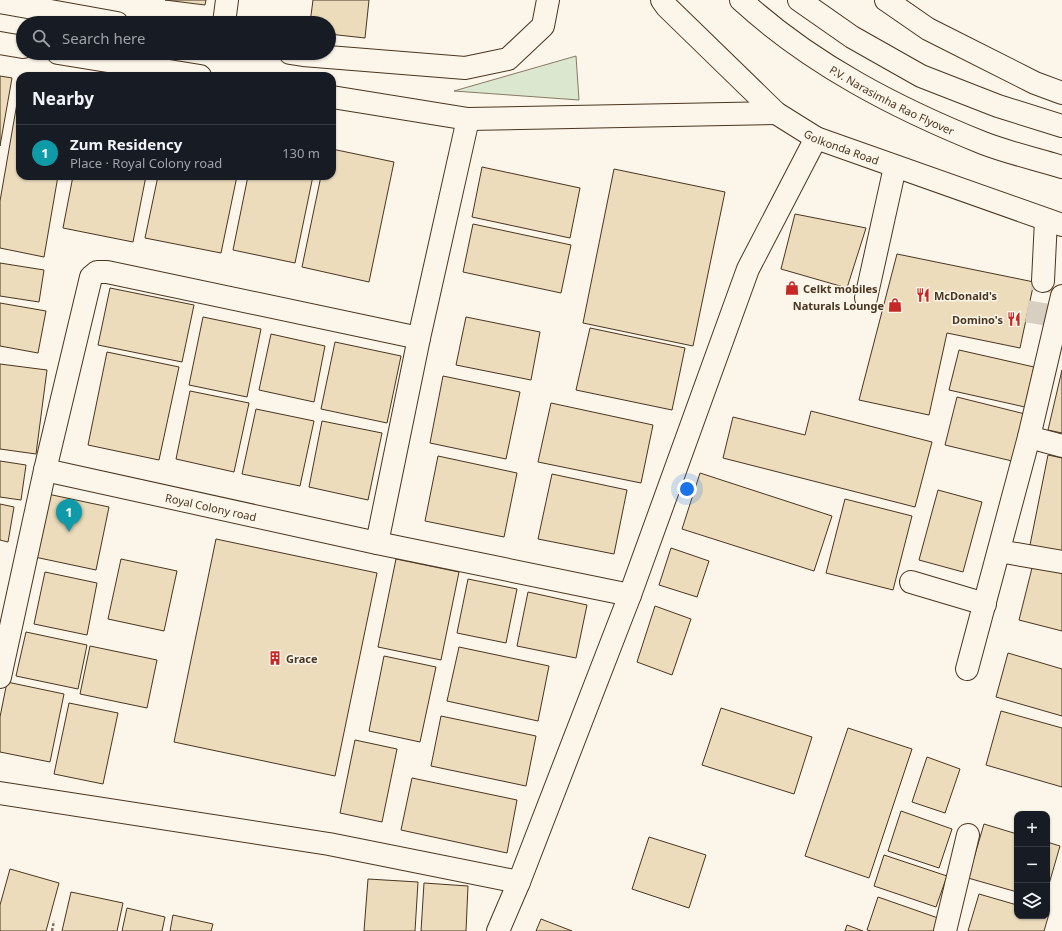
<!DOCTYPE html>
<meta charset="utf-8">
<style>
:root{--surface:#171b24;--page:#242831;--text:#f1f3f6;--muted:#9ea1a6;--line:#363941;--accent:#d93025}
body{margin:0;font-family:"Noto Sans",sans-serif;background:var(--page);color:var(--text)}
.controls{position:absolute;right:12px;bottom:12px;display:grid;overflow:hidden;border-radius:8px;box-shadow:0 1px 3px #0004}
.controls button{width:36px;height:36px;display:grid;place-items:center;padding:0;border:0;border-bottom:1px solid var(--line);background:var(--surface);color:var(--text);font:20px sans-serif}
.you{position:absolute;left:687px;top:489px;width:14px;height:14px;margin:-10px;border:3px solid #fff;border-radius:50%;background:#1a73e8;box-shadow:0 0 0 6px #1a73e833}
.badge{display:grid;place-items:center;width:26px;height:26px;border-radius:50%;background:var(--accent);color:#fff;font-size:13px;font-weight:700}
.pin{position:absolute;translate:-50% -33px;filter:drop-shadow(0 1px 2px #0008)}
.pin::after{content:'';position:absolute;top:21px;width:14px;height:12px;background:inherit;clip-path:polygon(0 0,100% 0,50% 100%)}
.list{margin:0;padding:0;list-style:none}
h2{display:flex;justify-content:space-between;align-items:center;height:52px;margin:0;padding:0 16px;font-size:17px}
h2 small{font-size:13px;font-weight:400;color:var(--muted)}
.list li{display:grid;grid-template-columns:26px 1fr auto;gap:12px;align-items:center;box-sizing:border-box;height:56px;padding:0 16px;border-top:1px solid var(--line)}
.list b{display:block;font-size:15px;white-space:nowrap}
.list p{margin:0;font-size:13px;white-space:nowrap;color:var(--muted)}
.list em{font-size:13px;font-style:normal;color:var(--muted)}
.icon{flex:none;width:22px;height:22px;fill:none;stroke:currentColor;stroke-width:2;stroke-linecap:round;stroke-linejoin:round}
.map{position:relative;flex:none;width:1062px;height:931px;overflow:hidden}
.search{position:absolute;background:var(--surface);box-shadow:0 1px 3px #0004;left:16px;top:16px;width:320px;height:44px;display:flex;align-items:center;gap:10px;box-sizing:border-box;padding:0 14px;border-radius:22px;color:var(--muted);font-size:15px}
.panel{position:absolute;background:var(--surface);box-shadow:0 1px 3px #0004;left:16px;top:72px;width:320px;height:108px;border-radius:12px}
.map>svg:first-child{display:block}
.green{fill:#dce7d0;stroke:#887966}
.building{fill:#ecdcbc;stroke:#4a3520}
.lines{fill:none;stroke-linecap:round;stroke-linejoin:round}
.minor-tunnel{stroke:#d8cfc1;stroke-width:22;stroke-dasharray:22 11;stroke-linecap:butt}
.minor-casing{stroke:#4a3520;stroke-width:24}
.highway-casing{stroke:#4a3520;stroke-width:24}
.path{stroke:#7f6f5c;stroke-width:2.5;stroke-dasharray:3 2;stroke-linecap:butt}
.minor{stroke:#fbf6e9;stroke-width:22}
.highway{stroke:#fbf6e9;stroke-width:22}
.labels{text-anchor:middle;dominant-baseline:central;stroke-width:3;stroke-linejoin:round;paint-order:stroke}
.street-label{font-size:11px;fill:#4a3520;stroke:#fbf6e9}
.poi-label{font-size:11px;font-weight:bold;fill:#4a3520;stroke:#fbf6e9;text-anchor:start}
</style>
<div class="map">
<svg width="1062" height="931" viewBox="0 0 1062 931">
<rect width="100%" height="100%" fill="#fbf6e9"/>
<!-- green -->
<path class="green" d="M576 56 579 100 454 91Z"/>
<!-- building -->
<g class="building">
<path d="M165 0H206L205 5Z"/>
<path d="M313 0H369L365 38 329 34V23H310Z"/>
<path d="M0 76 12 78 0 146Z"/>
<path d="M20 86V176H58L44 257 0 248V201Z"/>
<path d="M332 149 394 162 369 282 302 267 321 176H332Z"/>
<path d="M482 167 580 188 570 238 472 217Z"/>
<path d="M614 169 725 192 693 346 583 323Z"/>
<path d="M73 176H146L133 242 63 228Z"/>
<path d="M158 176H237L221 253 145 238Z"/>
<path d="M248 176H313L295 263 233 250Z"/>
<path d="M795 214 866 228 847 288 781 269Z"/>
<path d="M473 224 571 245 561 293 463 272Z"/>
<path d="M897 254 1034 282 1020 348 947 333 929 415 859 400Z"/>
<path d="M0 263 44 270 39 302 0 296Z"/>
<path d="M110 288 194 305 182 362 98 345Z"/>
<path d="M0 303 46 311 38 353 0 346Z"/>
<path d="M203 317 261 329 247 397 189 385Z"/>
<path d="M466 317 540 332 531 380 456 365Z"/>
<path d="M590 328 685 348 672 410 576 390Z"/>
<path d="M271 334 325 346 314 402 259 390Z"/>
<path d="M335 342 401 356 387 423 321 409Z"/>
<path d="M959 350 1034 367 1025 407 949 390Z"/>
<path d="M107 352 179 367 159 460 88 445Z"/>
<path d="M0 364 47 370 36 454 0 449Z"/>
<path d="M1062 370V433L1048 430Z"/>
<path d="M443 376 520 392 506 459 430 443Z"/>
<path d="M190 391 249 403 234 472 176 459Z"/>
<path d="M957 397 1025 414 1012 461 945 445Z"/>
<path d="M551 403 653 425 641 483 538 462Z"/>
<path d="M256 409 314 421 300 486 242 474Z"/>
<path d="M811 411 932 442 915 507 723 458 733 417 805 435Z"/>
<path d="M322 421 382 433 368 500 309 487Z"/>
<path d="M1048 455 1062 458V552L1030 545Z"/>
<path d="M438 456 517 473 504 537 425 521Z"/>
<path d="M0 461 26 465 21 500 0 497Z"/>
<path d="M700 473 832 516 814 571 682 529Z"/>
<path d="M552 474 627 490 614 554 538 539Z"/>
<path d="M938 490 982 502 963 572 919 560Z"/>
<path d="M43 493 109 507 96 570 30 556Z"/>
<path d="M845 499 912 516 893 590 826 573Z"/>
<path d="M0 504 14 507 8 542 0 540Z"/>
<path d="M216 539 377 573 335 776 174 742Z"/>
<path d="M671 548 709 561 697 597 659 585Z"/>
<path d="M121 559 177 571 164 631 108 619Z"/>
<path d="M396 559 459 572 441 660 378 647Z"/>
<path d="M1033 564 1062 571V631L1019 620Z"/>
<path d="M45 572 97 583 87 635 34 624Z"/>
<path d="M468 579 517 589 506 643 457 633Z"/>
<path d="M528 592 587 605 576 658 517 646Z"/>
<path d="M655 606 691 619 672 675 637 662Z"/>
<path d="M26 632 87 645 78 689 16 676Z"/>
<path d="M90 646 157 660 147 708 80 694Z"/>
<path d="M459 647 549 666 538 721 447 701Z"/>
<path d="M1008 653 1062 669V716L996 697Z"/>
<path d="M384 656 436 667 420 742 369 731Z"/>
<path d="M7 682 64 694 50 762 0 752V717Z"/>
<path d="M69 703 118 713 103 784 54 774Z"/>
<path d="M721 708 812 737 794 794 702 765Z"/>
<path d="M1001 711 1062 728V787L986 765Z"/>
<path d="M441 716 536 736 526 786 431 766Z"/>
<path d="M848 728 912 749 869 878 805 856Z"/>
<path d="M355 740 397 749 382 822 340 813Z"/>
<path d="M927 757 960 769 945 813 912 802Z"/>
<path d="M412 778 517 800 507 853 401 830Z"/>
<path d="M901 811 952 829 939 868 888 851Z"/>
<path d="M984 824 1017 834V892L968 878Z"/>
<path d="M649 837 706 855 689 908 632 889Z"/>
<path d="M1047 842 1060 846 1047 891Z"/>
<path d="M884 855 947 876 936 907 874 886Z"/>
<path d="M10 869 59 883 46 931H0V905Z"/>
<path d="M368 879 418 882 415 931H364Z"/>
<path d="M424 883 468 886 466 931H421Z"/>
<path d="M71 892 123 903 117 931H62Z"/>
<path d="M979 894 1017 905V916H1047V914H1049L1044 931H968Z"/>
<path d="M878 897 938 918 934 931H871L867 930Z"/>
<path d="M127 908 165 917 162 931H122Z"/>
<path d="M173 915 213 924 211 931H170Z"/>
<path d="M541 919 572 931H536Z"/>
<path d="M847 925 863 931H845Z"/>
</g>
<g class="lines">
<!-- minor-tunnel -->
<path class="minor-tunnel" d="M1036 324 1043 281"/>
<defs>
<g id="minor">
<path d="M0 2 117 23"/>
<path d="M224 23 227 0"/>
<path d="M0 43 23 47"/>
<path d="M58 53 200 76"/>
<path d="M290 53 303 55 465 68 508 59 543 26 548 0"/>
<path d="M332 97 468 119 776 113"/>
<path d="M1043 281 1046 220"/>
<path d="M866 298 895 167"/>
<path d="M1029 437 1062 446"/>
<path id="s1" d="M45 470 377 543 630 595"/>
<path d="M377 543 419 338 468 119"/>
<path d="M999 551 1062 562"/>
<path d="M911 582 985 604"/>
<path d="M967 669 1029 437 1062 296"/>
<path d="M0 677 45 470 91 277 97 272H107L419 338"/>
<path d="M0 793 329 844 519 882"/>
<path d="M498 931 519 882 630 595 748 269 816 138"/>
<path d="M945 931 968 835"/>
</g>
<g id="highway">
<path id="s2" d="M662 0 667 7 776 113 816 138 1062 225"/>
<path id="s3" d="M741 0C811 64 896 108 983 143 1009 153 1036 159 1062 167"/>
<path d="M799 0 852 37 921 76 998 106 1062 126"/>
<path d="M886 0 928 29 1035 83 1062 93"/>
</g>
</defs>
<!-- minor casing -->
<use href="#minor" class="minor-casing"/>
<!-- highway casing -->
<use href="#highway" class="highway-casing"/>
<!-- path -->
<path class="path" d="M52 931 54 921"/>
<!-- minor -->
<use href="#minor" class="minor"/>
<!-- highway -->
<use href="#highway" class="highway"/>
</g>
<!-- icons -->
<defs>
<symbol id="shop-bare" viewBox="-9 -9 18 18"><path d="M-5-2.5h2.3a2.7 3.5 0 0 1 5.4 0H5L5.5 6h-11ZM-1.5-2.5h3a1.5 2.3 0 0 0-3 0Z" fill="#c62828" stroke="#fbf6e9" stroke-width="2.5" paint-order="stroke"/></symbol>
<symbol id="restaurant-bare" viewBox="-9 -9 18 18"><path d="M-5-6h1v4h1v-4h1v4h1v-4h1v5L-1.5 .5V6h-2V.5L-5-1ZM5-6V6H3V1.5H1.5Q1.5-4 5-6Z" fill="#c62828" stroke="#fbf6e9" stroke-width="2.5" paint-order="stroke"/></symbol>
<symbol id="building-bare" viewBox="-9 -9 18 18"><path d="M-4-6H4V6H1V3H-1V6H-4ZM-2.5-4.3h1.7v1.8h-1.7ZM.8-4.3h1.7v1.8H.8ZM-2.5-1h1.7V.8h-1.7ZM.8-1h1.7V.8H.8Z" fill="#c62828" stroke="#fbf6e9" stroke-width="2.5" paint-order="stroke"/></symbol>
</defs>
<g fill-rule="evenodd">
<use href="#shop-bare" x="782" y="278" width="20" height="20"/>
<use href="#restaurant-bare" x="913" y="285" width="20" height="20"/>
<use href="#shop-bare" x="885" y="295" width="20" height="20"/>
<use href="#restaurant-bare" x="1004" y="309" width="20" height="20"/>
<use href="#building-bare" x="265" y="648" width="20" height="20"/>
</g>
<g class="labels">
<!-- street labels -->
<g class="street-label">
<text stroke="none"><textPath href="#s3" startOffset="182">P.V. Narasimha Rao Flyover</textPath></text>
<text stroke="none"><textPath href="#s2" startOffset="235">Golkonda Road</textPath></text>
<text stroke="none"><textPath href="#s1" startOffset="170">Royal Colony road</textPath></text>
</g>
<!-- poi labels -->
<g class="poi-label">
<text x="803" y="288">Celkt mobiles</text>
<text x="934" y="295">McDonald's</text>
<text x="884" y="305" text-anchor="end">Naturals Lounge</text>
<text x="1003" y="319" text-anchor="end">Domino's</text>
<text x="286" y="658">Grace</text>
</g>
</g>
</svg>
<div class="controls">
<button>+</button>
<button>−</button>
<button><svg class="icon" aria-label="layers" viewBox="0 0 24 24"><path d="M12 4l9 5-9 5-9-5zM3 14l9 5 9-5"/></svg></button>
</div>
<div class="you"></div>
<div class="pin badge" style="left:69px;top:532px;background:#0f9aa8">1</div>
<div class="search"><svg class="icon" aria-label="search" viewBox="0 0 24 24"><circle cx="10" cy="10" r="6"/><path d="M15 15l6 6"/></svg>Search here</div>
<section class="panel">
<h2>Nearby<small></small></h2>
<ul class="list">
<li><span class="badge" style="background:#0f9aa8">1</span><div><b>Zum Residency</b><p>Place · Royal Colony road</p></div><em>130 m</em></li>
</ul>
</section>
</div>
